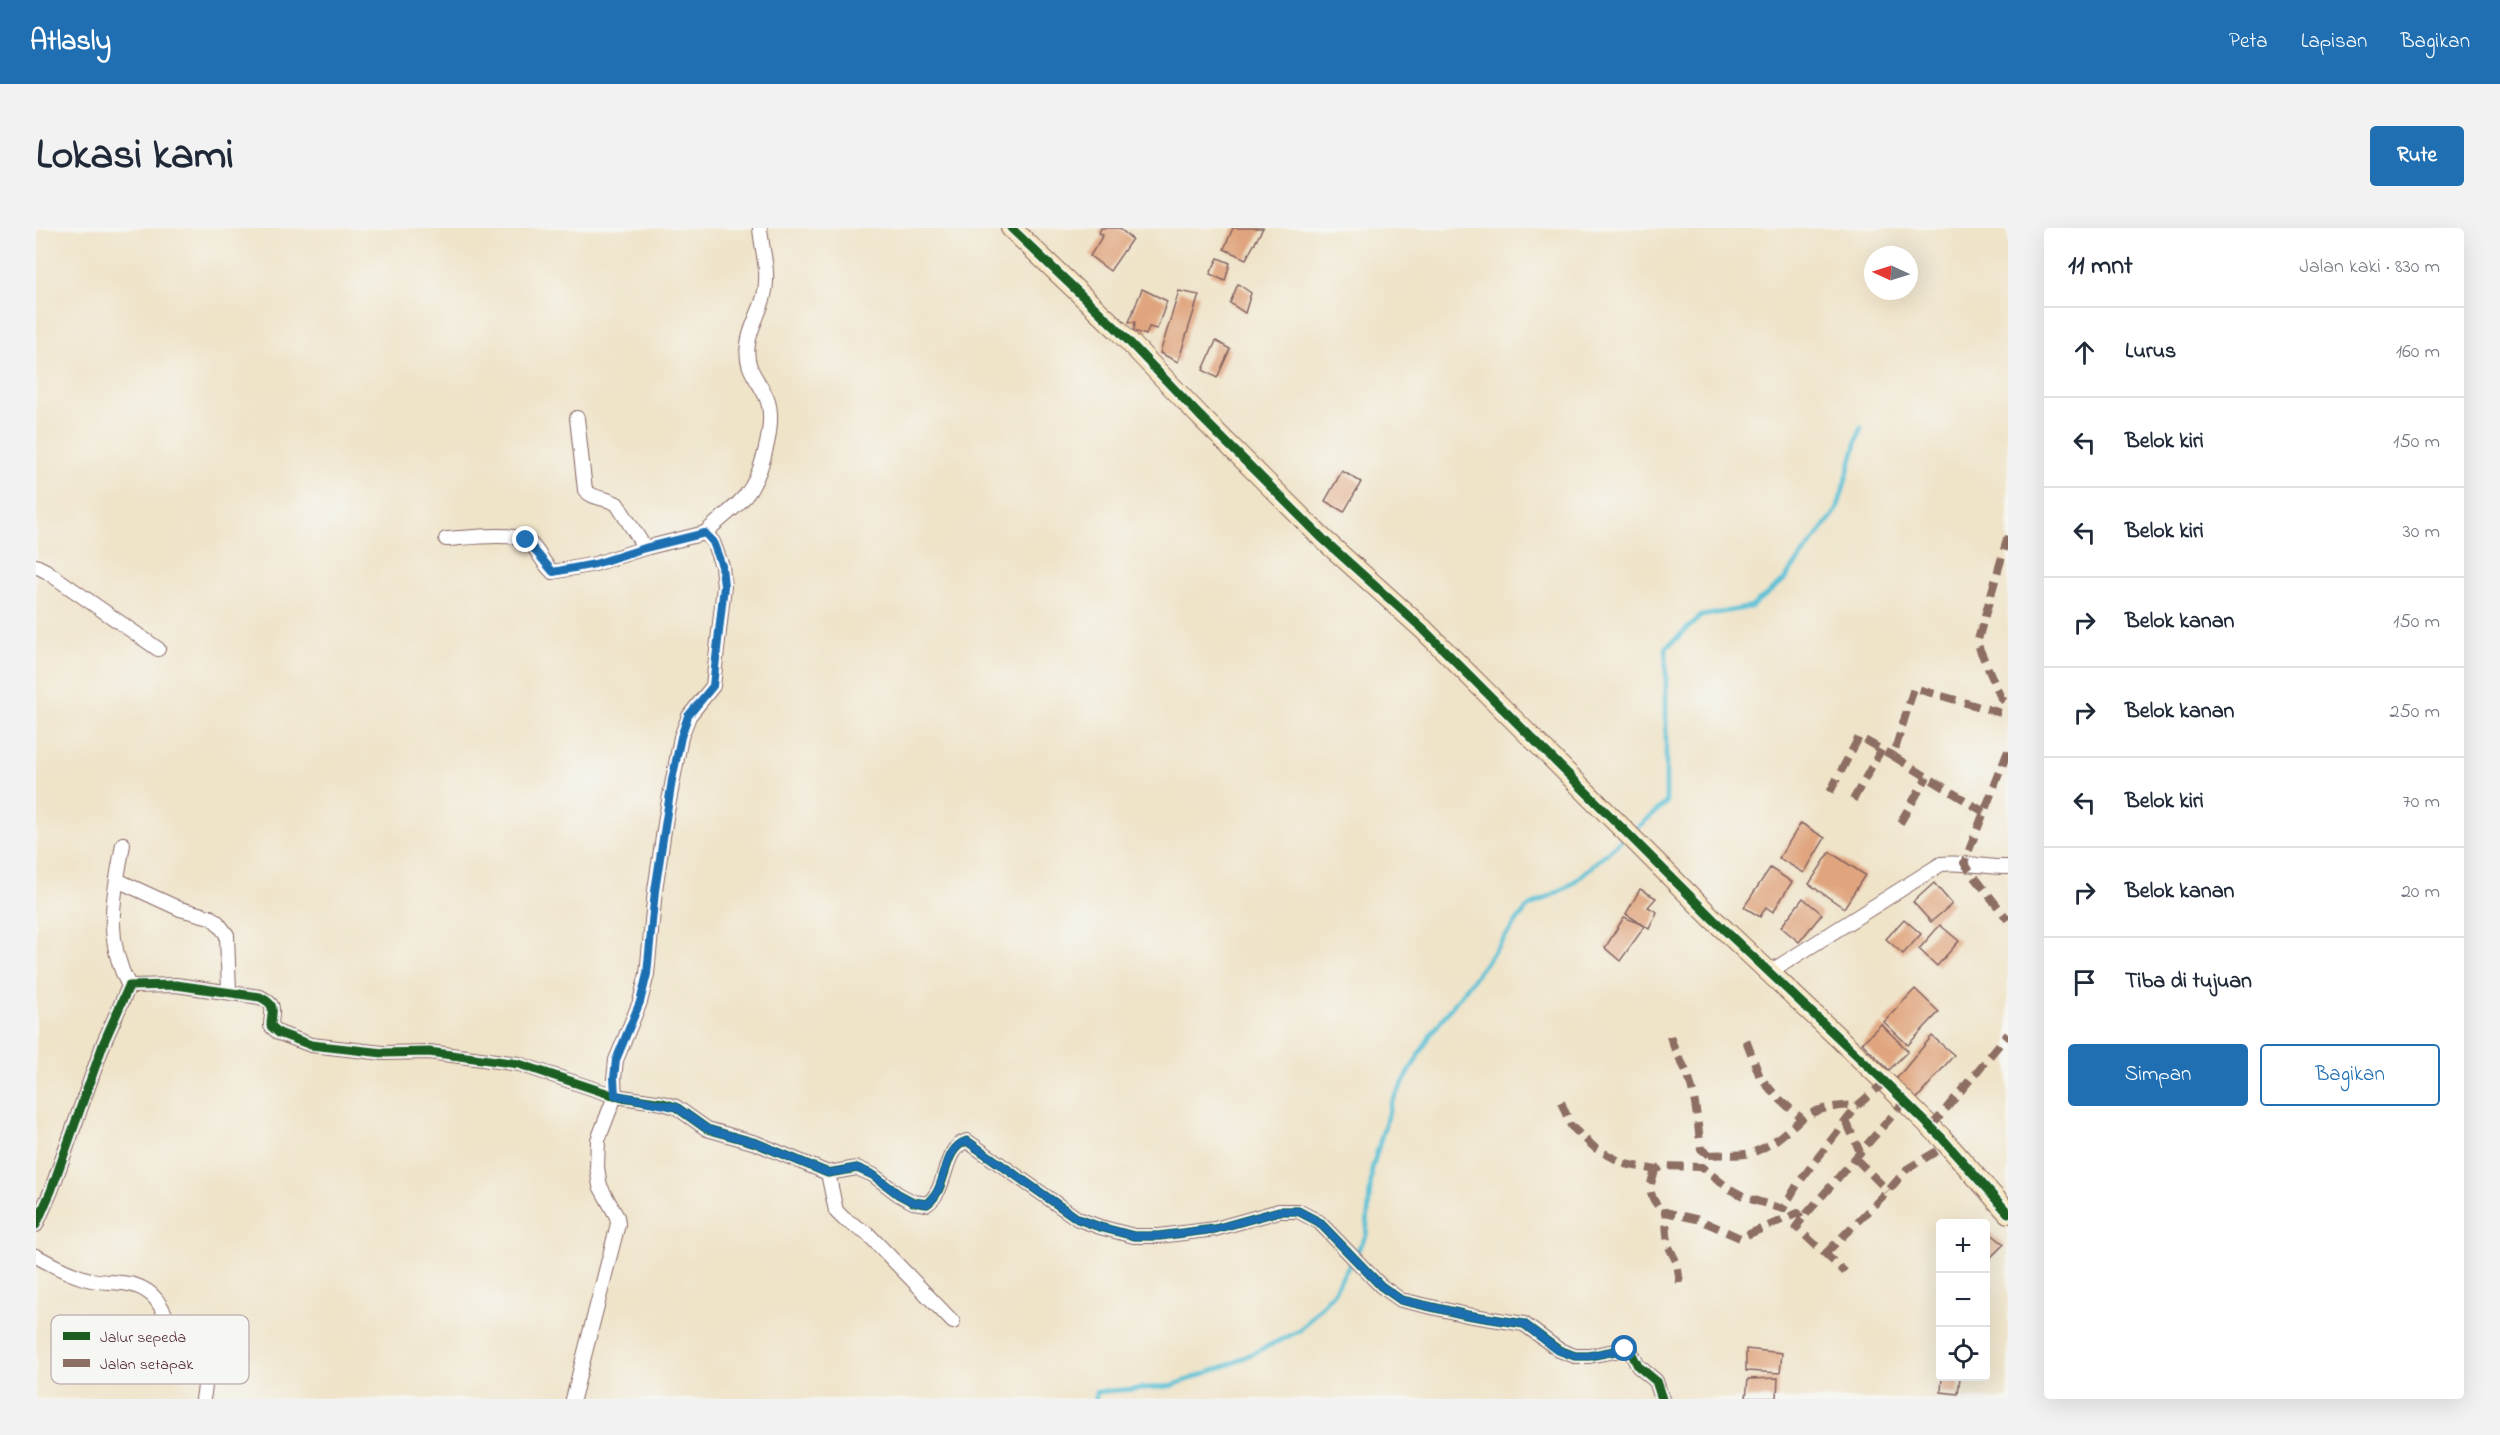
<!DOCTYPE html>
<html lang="id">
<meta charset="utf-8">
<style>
:root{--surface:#fff;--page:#f2f2f3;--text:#1f2937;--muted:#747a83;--line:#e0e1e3;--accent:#1f6fb2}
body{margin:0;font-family:"Indie Flower",sans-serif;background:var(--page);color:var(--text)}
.controls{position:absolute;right:18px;bottom:18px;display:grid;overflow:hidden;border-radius:6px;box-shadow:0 6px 24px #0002}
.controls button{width:54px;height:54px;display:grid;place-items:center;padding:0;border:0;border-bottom:2px solid var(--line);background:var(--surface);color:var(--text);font:30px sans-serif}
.compass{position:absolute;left:1828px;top:18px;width:54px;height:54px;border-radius:50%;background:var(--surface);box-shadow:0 6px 24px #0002;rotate:274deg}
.stop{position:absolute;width:18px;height:18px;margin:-14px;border:4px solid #1f6fb2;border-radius:50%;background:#fff}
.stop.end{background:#1f6fb2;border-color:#fff;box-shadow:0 2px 6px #0008}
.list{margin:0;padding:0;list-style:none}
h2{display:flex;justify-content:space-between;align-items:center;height:78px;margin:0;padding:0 24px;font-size:26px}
h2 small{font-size:20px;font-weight:400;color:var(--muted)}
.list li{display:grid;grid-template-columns:39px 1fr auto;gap:18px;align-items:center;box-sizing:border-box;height:90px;padding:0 24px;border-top:2px solid var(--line)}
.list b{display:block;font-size:22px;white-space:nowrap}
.list em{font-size:20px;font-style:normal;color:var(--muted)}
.actions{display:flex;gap:12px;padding:18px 24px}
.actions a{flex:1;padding:14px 0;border:2px solid var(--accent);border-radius:6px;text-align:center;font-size:21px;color:var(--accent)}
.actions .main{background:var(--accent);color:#fff}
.icon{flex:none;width:33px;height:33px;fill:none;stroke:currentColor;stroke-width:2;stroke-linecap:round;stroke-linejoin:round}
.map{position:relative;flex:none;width:1972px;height:1171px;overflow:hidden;border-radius:6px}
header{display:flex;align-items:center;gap:36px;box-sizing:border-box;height:84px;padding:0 30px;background:var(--accent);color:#fff}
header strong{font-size:28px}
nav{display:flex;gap:33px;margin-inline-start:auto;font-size:21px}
.intro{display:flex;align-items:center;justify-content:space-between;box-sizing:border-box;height:144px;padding:0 36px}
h1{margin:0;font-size:42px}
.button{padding:15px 27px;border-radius:6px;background:var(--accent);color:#fff;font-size:21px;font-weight:700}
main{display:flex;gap:36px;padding:0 36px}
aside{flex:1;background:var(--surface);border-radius:6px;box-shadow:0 6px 24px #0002}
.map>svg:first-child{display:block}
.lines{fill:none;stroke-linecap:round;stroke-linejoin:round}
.stream{stroke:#58c0d5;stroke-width:4.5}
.building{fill:#e0a57e}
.street-casing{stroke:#846462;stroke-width:16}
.secondary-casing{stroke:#846462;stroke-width:22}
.street{stroke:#fff;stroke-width:14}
.secondary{stroke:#f8e8c3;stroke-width:20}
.quiet{stroke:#8d6e63;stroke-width:8;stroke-dasharray:15 8;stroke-linecap:butt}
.cycleway-casing{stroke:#f6f6f2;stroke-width:13}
.cycleway{stroke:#1b5e20;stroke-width:9}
.route{stroke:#1f6fb2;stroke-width:8}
.key{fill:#f6f6f2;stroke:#c2b6b6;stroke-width:1.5}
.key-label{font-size:16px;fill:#4a1f2b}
</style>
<header>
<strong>Atlasly</strong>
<nav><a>Peta</a><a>Lapisan</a><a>Bagikan</a></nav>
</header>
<div class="intro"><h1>Lokasi kami</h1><a class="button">Rute</a></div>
<main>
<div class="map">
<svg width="1972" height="1171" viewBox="0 0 1972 1171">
<rect width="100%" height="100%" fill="#f6f6f2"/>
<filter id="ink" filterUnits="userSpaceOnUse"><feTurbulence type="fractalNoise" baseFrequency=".0167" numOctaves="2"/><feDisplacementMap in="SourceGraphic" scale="12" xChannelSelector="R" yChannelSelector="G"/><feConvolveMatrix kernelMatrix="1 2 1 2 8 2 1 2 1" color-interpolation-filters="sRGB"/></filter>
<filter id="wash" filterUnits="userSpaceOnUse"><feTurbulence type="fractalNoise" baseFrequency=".008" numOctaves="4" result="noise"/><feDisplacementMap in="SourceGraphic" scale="24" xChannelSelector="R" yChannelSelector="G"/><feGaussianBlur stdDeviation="1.35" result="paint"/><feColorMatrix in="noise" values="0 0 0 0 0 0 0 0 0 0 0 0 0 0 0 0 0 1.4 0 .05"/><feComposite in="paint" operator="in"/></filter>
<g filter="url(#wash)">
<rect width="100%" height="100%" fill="#efe3c8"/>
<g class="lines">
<!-- stream -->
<g class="stream">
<path d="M1597 603 1630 575V420L1665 388 1715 379 1747 353 1801 282 1825 199"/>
<path d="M1060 1171V1164L1135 1158 1197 1135 1263 1103 1297 1065 1330 1008 1336 941 1355 876 1395 806 1491 680 1533 658 1588 610"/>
</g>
</g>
<g id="blocks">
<!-- building -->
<g class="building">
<path d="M1065 0H1083L1096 11 1074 43 1054 28 1067 7 1063 5Z"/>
<path d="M1197 0H1227L1210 31 1188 21Z"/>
<path d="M1182 30 1194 35 1189 53 1174 46Z"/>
<path d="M1202 56 1215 65 1209 85 1194 75Z"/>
<path d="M1106 61 1131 73 1121 101 1113 99 1110 107 1098 103 1099 94H1093Z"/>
<path d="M1143 63 1163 67 1142 134 1124 125Z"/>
<path d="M1180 113 1194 121 1181 150 1167 142Z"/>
<path d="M1306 243 1325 254 1308 284 1289 273Z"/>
<path d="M1765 595 1789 610 1768 645 1743 630Z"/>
<path d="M1794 624 1829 647 1808 680 1773 656Z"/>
<path d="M1734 640 1756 654 1737 684 1730 679 1724 689 1708 679Z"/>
<path d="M1898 655 1916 676 1895 694 1877 674Z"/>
<path d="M1604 661 1620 670 1612 679 1621 684 1613 701 1609 698 1584 733 1569 720 1588 689 1609 698 1590 686Z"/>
<path d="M1767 670 1786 686 1763 714 1745 699Z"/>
<path d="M1868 691 1885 706 1867 726 1850 711Z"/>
<path d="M1904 697 1923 713 1901 738 1883 721Z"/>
<path d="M1879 761 1903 784 1872 817 1848 794Z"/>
<path d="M1845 796 1872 823 1853 842 1826 815Z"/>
<path d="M1896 808 1918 827 1878 874 1856 856Z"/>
<path d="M1950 1002 1968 1016 1950 1034Z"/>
<path d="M1710 1121 1746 1125 1744 1145 1710 1143Z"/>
<path d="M1906 1149H1924L1922 1166 1905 1164Z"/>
<path d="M1742 1150 1741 1170H1710L1712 1151Z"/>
</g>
</g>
</g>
<g filter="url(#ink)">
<use href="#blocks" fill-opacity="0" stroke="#846462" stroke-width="1.5"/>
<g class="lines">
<defs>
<g id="street">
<path d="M541 190 549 262C558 272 570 269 581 276L609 320"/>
<path d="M410 311C429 310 474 304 490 312 502 319 506 336 517 344L559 336 609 320 669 305"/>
<path d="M0 338 10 343 122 421"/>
<path d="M87 616C78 669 67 708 93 758"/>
<path d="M81 652 144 681 174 689 181 694 191 707 193 764"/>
<path d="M1734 744 1905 636C1928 633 1949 640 1972 639"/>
<path d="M792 945 800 983 808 991 832 1006 917 1094"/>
<path d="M0 997 15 963 68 814 93 758 140 757 224 769C242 778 235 782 235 798L243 805 275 817 347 825 393 824 483 836 579 868 627 875 640 879 671 901 720 915 792 945 821 940 837 947 862 966 877 974 891 976C913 961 905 921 931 913L1042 991 1064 999 1098 1008H1123L1179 1001 1243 983H1262L1283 994 1345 1058 1365 1072 1431 1087 1488 1096 1523 1122 1539 1128H1553L1589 1121 1594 1122 1602 1138 1620 1153 1626 1171"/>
<path d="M0 1028C16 1037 37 1048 55 1052 76 1056 98 1051 116 1067 130 1080 132 1100 144 1113 169 1140 174 1131 167 1171"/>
<path d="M537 1171 582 996 581 989 564 958 561 939 562 912 579 868 578 851 580 832 604 774 611 746 619 662 630 589 645 509 653 488 677 458 688 358 686 338 677 314 669 305C684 290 704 278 715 260 727 240 740 193 731 171 723 151 708 142 712 116 714 99 724 85 728 68 734 44 726 24 724 0"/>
</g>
<path id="secondary" d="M975 0 1081 101 1164 188 1287 311 1388 402 1677 691 1849 854 1905 909 1972 985"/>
</defs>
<!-- street casing -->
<use href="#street" class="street-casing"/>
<!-- secondary casing -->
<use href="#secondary" class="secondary-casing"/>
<!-- street -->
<use href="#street" class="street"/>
<!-- secondary -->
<use href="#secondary" class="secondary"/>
<!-- quiet -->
<g class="quiet">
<path d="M1972 308 1941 415 1965 470 1972 477"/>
<path d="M1972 523 1928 635 1972 692"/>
<path d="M1794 564 1823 509 1857 528"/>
<path d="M1817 572 1845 522"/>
<path d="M1948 584 1857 528 1878 460 1972 487"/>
<path d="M1864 595 1891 549"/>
<path d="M1634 808C1638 824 1648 835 1653 851 1660 872 1662 899 1665 921L1673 927 1669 933"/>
<path d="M1710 812 1724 849 1740 868 1766 891"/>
<path d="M1525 874 1535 898 1559 920 1589 936 1620 942 1627 938 1666 939 1692 960 1711 970 1747 981 1761 957 1822 877 1849 854"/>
<path d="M1810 893 1824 924"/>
<path d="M1895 899 1972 806"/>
<path d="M1673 927C1688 925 1703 929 1718 924 1737 917 1749 904 1764 892 1781 879 1801 878 1822 877"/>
<path d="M1819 930 1852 963"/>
<path d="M1620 942C1611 959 1613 972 1629 984"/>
<path d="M1766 991 1760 999 1809 1044"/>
<path d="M1789 1026 1852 963 1871 941 1911 917"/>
<path d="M1644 1055 1641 1035 1632 1017 1629 984 1664 992 1704 1010 1762 985 1766 991 1869 873"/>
</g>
<defs>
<g id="cycleway">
<path d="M975 0 1081 101 1164 188 1287 311 1388 402 1677 691 1849 854 1905 909 1972 985"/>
<path d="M0 997 15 963 68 814 93 758 140 757 224 769C242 778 235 782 235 798L243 805 275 817 347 825 393 824 483 836 579 868 627 875 640 879 671 901 720 915 792 945 821 940 837 947 862 966 877 974 891 976C913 961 905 921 931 913L1042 991 1064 999 1098 1008H1123L1179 1001 1243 983H1262L1283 994 1345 1058 1365 1072 1431 1087 1488 1096 1523 1122 1539 1128H1553L1589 1121 1594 1122 1602 1138 1620 1153 1626 1171"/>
</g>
</defs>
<!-- cycleway casing -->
<use href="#cycleway" class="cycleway-casing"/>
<!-- cycleway -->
<use href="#cycleway" class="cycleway"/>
</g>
</g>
<g class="lines" filter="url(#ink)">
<!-- route -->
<path class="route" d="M490 312 517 344 559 336 609 320 669 305 677 314 686 338 688 358 677 458 652 488 645 509 636 552 619 663 611 746 604 774 580 832 578 850 579 867 640 879 671 901 720 915 792 945 821 940 837 947 862 966 877 974 891 976C912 962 905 920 931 913L1042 991 1064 999 1098 1008H1123L1179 1001 1243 983H1262L1283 994 1345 1058 1365 1072 1431 1087 1488 1096 1522 1122 1539 1128H1553L1589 1121"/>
</g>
<!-- legend -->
<rect x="15" y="1087" width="198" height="69" rx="9" class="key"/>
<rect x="27" y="1104" width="27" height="8" fill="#1b5e20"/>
<rect x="27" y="1131" width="27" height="8" fill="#8d6e63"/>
<g class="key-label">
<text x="64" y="1114">Jalur sepeda</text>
<text x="64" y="1141">Jalan setapak</text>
</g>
</svg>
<div class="controls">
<button>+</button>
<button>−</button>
<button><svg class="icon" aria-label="locate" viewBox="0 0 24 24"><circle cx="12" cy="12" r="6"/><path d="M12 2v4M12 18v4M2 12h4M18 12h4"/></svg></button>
</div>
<svg class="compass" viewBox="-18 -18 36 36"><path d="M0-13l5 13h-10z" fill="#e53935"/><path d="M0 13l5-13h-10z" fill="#747a83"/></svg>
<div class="stop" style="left:1589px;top:1121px"></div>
<div class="stop end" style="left:490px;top:312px"></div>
</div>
<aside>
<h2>11 mnt<small>Jalan kaki · 830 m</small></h2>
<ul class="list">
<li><svg class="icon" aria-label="ahead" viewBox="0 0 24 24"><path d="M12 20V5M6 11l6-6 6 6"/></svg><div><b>Lurus</b></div><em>160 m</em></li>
<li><svg class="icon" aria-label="left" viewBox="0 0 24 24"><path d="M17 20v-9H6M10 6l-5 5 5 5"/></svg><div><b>Belok kiri</b></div><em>150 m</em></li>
<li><svg class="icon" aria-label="left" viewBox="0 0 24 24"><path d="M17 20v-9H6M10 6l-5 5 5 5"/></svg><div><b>Belok kiri</b></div><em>30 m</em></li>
<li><svg class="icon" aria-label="right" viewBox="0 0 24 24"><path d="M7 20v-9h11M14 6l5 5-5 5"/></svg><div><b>Belok kanan</b></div><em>150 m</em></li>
<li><svg class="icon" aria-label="right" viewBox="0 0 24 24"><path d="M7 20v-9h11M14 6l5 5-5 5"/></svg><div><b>Belok kanan</b></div><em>250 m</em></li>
<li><svg class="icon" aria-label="left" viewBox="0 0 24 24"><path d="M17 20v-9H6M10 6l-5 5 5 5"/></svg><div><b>Belok kiri</b></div><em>70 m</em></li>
<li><svg class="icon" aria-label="right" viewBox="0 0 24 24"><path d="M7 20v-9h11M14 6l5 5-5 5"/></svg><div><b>Belok kanan</b></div><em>20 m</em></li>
<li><svg class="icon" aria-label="arrive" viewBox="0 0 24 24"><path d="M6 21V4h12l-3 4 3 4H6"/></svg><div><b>Tiba di tujuan</b></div></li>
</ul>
<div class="actions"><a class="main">Simpan</a><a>Bagikan</a></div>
</aside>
</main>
